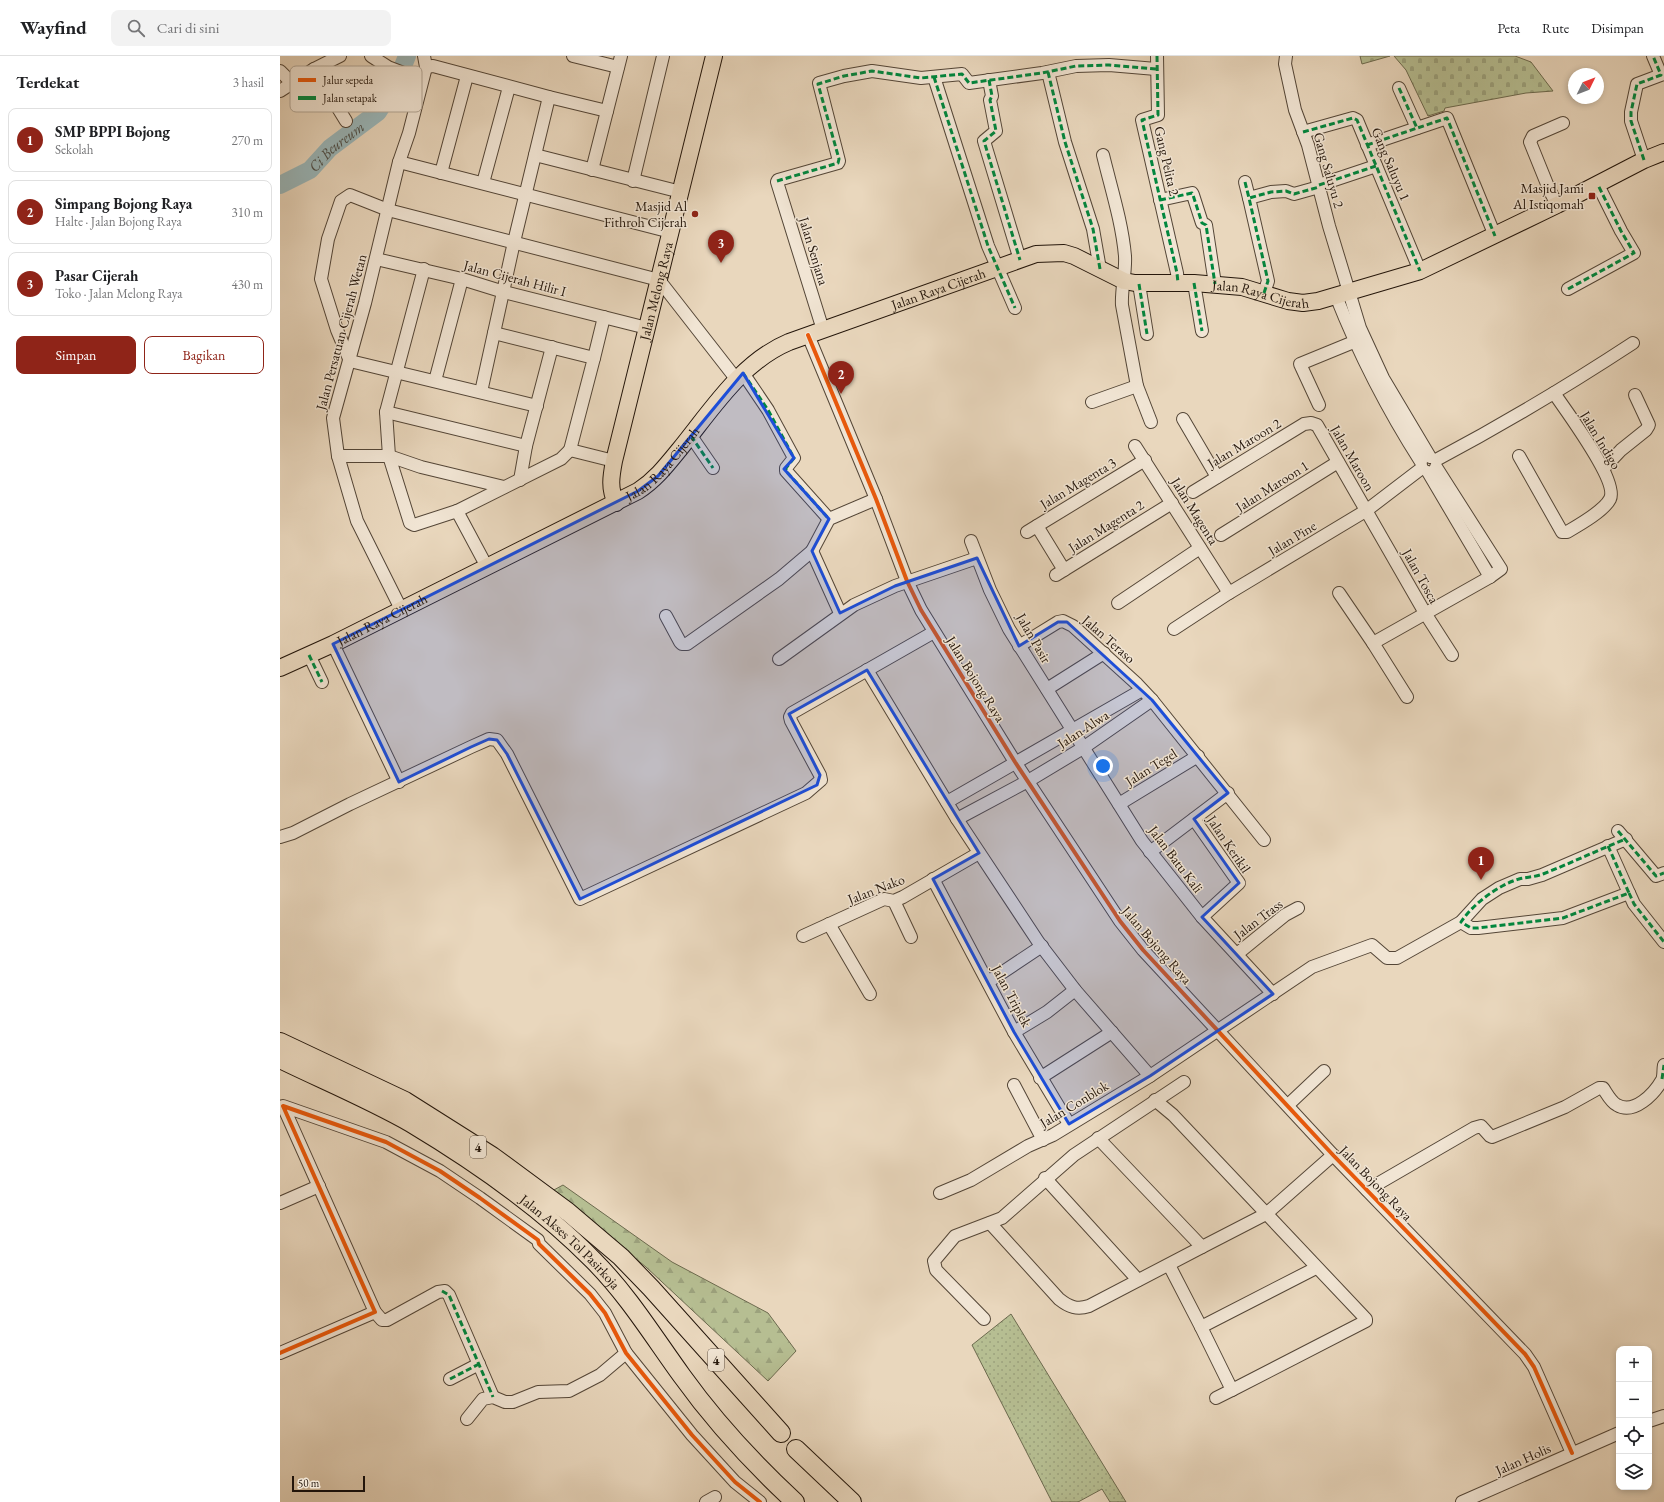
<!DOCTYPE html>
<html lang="id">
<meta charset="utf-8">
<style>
:root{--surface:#fff;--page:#f2f2f2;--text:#202124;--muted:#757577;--line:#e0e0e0;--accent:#8f2418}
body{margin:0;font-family:"EB Garamond",serif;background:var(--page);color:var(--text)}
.controls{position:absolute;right:12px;bottom:12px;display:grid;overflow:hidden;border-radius:8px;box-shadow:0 2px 6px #0003}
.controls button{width:36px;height:36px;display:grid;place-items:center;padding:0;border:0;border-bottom:1px solid var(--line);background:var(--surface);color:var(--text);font:20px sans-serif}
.compass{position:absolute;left:1288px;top:12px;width:36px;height:36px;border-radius:50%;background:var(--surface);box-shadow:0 2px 6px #0003;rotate:47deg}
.scale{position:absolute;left:12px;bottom:10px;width:73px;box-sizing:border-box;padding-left:4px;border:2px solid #23150a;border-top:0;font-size:11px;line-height:14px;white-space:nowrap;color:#23150a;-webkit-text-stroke:3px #f1e5d4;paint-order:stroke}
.you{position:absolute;left:823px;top:710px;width:14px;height:14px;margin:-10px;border:3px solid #fff;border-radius:50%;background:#1a73e8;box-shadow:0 0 0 6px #1a73e833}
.badge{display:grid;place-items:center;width:26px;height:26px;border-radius:50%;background:var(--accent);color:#fff;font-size:13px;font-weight:700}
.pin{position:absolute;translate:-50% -33px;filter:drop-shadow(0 1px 2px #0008)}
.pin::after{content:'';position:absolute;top:21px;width:14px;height:12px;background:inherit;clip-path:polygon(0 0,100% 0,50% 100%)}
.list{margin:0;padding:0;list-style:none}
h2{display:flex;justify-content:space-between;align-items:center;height:52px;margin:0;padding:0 16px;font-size:17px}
h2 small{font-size:13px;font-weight:400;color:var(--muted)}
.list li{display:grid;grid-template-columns:26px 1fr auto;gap:12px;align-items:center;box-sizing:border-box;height:64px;margin:0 8px 8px;padding:0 8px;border:1px solid var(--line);border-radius:8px}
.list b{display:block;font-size:15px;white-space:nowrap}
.list p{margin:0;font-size:13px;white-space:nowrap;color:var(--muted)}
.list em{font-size:13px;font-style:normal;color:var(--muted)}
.actions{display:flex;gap:8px;padding:12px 16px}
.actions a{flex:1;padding:9px 0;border:1px solid var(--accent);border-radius:8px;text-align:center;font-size:14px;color:var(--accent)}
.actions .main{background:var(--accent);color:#fff}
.icon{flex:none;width:22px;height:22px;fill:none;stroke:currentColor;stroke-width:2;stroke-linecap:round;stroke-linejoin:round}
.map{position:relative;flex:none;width:1384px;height:1446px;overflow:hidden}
header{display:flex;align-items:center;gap:24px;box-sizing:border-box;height:56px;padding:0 20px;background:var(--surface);border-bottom:1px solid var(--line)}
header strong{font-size:19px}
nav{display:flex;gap:22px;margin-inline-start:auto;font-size:14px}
.search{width:280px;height:36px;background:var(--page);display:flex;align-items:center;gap:10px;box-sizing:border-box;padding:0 14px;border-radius:8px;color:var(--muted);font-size:15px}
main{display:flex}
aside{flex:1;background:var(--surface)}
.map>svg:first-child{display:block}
.grass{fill:url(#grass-dots);stroke:#6c6a4e}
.forest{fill:url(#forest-firs);stroke:#6c6a4e}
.cemetery{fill:url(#cemetery-stones);stroke:#6c6a4e}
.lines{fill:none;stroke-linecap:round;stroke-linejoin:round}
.river{stroke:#9ab7ba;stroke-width:18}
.minor-casing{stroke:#544637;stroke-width:14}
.major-casing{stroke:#23150a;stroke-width:18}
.highway-casing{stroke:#23150a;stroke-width:20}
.minor{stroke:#f1e5d4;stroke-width:12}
.major{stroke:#e9d7bd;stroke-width:16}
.highway{stroke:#e9d7bd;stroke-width:18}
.quiet{stroke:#00873e;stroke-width:3;stroke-dasharray:6 3;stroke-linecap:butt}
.cycleway-casing{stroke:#f1e5d4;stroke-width:6}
.cycleway{stroke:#e8590c;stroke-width:4}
.marked{fill:#1d4ed8;fill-opacity:0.2;stroke:#1d4ed8;stroke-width:3;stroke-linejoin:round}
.poi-dot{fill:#8f2418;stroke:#f1e5d4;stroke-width:1.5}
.labels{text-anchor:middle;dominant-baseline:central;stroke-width:3;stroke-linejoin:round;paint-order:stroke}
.shield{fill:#f1e5d4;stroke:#615347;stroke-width:1}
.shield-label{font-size:13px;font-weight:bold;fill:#23150a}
.street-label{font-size:14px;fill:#23150a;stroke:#f1e5d4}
.poi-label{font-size:14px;fill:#23150a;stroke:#f1e5d4;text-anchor:end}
.water-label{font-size:15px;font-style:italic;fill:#4d4e48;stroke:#f1e5d4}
.key{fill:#f1e5d4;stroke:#b3a797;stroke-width:1}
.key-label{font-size:11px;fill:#23150a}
</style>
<header>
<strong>Wayfind</strong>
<div class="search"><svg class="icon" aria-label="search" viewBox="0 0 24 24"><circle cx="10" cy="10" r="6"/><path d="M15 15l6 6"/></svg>Cari di sini</div>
<nav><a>Peta</a><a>Rute</a><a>Disimpan</a></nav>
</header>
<main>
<aside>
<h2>Terdekat<small>3 hasil</small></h2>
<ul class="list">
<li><span class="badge">1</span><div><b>SMP BPPI Bojong</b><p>Sekolah</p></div><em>270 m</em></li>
<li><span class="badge">2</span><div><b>Simpang Bojong Raya</b><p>Halte · Jalan Bojong Raya</p></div><em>310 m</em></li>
<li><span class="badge">3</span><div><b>Pasar Cijerah</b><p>Toko · Jalan Melong Raya</p></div><em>430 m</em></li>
</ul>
<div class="actions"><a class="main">Simpan</a><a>Bagikan</a></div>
</aside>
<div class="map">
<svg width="1384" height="1446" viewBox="0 0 1384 1446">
<defs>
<pattern id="grass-dots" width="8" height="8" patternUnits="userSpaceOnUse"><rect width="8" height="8" fill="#b6be92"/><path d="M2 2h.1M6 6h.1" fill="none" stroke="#9ca27d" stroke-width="1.8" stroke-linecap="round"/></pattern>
<pattern id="forest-firs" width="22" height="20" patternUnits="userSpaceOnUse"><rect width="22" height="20" fill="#b6be92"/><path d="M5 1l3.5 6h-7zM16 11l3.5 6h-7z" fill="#9ca27d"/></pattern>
<pattern id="cemetery-stones" width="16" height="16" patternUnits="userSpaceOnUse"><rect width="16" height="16" fill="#b6be92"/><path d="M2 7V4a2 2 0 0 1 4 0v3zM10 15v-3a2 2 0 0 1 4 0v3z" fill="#9ca27d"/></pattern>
</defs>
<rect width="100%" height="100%" fill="#e9d7bd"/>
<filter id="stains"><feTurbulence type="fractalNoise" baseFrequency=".005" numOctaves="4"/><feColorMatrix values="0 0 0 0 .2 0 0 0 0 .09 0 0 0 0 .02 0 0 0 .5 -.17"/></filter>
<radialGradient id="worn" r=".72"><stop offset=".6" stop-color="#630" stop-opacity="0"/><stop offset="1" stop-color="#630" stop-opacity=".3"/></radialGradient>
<!-- grass -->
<path class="grass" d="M731 1258 846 1446H830L822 1433 798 1446H772L692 1289Z"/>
<!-- forest -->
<path class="forest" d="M283 1129 392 1206 488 1257 516 1295 488 1325 366 1211 272 1135Z"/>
<!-- cemetery -->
<g class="cemetery">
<path d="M1080 0H1110L1082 8Z"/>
<path d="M1114 0H1235L1251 6 1273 35 1246 37 1165 52 1164 55 1148 60 1126 14Z"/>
</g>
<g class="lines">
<!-- river -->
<path class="river" id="s1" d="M0 129 30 114 50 92 98 56 116 28 127 0"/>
<defs>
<g id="minor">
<path d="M60 0 34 13 66 65"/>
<path d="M91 0 108 11 142 24"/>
<path d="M293 0 338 11"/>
<path d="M877 0 878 59 862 64 897 217 898 227"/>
<path d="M1006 0 1005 8 1015 54 1028 89 1049 170 1080 272 1103 322 1150 401"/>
<path d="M146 11 153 10 269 41 327 55"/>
<path d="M0 15 12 27"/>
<path d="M768 16 785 86 813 173 820 213"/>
<path d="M654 21 708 190 735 252"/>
<path d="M709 24 712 40 710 44 716 75 704 85 740 204"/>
<path d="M1119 32 1137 72"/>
<path d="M0 35 34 13"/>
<path d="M1023 76 1073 62 1077 64 1140 215"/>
<path d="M1087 89 1167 62 1215 180"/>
<path d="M255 99 401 136"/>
<path d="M1364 104 1351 65V56L1357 28 1381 19 1373 0"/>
<path d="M119 106 391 176"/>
<path d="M312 114 341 0"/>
<path d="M161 117 187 20"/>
<path d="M353 125 383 0"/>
<path d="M965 126 969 142"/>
<path d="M203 127 229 31"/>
<path d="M1039 129 1096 110"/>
<path d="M880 144 912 137 913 139 922 167 926 169 935 228"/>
<path d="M1277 149 1269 133 1250 86 1253 80 1283 67"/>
<path d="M96 203 182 223 224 236 367 272"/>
<path d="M144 213 106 356 109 400 130 467 134 469 177 455 281 403 290 394"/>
<path d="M914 227 922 275"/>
<path d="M859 228 867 278"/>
<path d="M1288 233 1354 197 1341 175 1318 129"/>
<path d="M984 237 988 225 969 142 991 136 1006 135 1014 138 1039 131"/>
<path d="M1056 240C1079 298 1107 353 1141 406"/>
<path d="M543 274 497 126 498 124 558 107 559 105 539 27 564 20 592 15 641 22 682 18 689 27 762 17 796 10 829 9 876 13"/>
<path d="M214 277 314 302 290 394 334 405"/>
<path d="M528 279 596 443 627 525 641 554 735 706 840 865 863 894 1053 1099 1245 1298 1254 1311 1292 1397"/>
<path d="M314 302 324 261"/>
<path d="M463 317 488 354 514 402 506 412V415L549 463"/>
<path d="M155 325 182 223"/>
<path d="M857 330 871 366"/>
<path d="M201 336 234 186 269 41"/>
<path d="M812 346 857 330 842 249C841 233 846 217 845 200 842 166 831 132 823 99"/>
<path d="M1039 349 1020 308 1081 283"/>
<path d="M257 350 70 305 57 274 41 223 48 183 61 145 70 139 108 154 379 224 457 324"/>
<path d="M106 356 246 390"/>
<path d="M903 363 937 421"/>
<path d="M411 380 433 412"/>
<path d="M855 390 949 537"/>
<path d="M58 400H109L141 411 224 431"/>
<path d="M1239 400 1282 476H1287C1299 469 1324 455 1330 443 1339 425 1286 355 1274 337"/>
<path d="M1156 404C1224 368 1289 329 1353 287"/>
<path d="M1324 412 1341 394 1366 374 1369 369 1355 339"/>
<path d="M1148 416 1210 521"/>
<path d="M240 424 246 390 272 291"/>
<path d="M913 436 1024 368 1031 367 1037 369 1145 557 1172 599"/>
<path d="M177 455 207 511"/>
<path d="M757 470 784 514"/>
<path d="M747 476 865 404"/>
<path d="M941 479 1058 406"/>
<path d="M691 485 710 534 729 573 862 785 922 861 993 938"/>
<path d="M532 495 560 557"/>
<path d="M776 519 892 447"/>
<path d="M1059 537 1093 587"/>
<path d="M838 547 920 492"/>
<path d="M121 553 77 465 58 400 53 362 85 247 119 106 129 77 146 11 144 0"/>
<path d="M386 560 400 586 402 588H407L499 523 532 495 549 463 596 443"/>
<path d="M894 573 949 537 1087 454 1142 412"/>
<path d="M53 588 119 726"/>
<path d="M739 590 778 566 783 565 793 570 857 628 872 644 984 784"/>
<path d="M29 599 42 626"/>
<path d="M499 603 574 549 615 530 697 502"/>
<path d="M587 614 677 763 759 887 795 934 870 1020"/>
<path d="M767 633 824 597"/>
<path d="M1127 641 1093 587 1210 521 1221 513 1156 411"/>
<path d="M667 746 862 634"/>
<path d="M839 748 918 700"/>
<path d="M677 763 748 725 803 692 872 644"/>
<path d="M914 763 959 827 922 861"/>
<path d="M1338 775 1376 820 1384 817"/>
<path d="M0 781 13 777 70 748 191 691 209 683 217 684 227 698 300 843 526 737 541 724 540 719 511 665 510 661 512 657 654 576"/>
<path d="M870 796 948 737"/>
<path d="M653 823 734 976 789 1068"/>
<path d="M1349 837 1354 848 1384 886"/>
<path d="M614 845 631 881"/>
<path d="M1181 866 1191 872H1198L1283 862 1349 837 1328 790"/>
<path d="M549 868 590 938"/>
<path d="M523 880 604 843 614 845 623 841 699 797"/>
<path d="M957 898 1005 859 1018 852"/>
<path d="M708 926 762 890"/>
<path d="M734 976 767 956 795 934"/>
<path d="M760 1022 832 976"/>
<path d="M734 1029 763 1084"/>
<path d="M875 1044 893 1059 1086 1263V1265L952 1334 921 1271 889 1209"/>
<path d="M1008 1049 1044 1015"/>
<path d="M818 1082 922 1191 986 1158 1053 1099"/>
<path d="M765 1122 858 1224"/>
<path d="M1087 1134 1194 1072 1201 1070 1210 1080 1212 1081 1285 1051 1319 1032H1323C1327 1038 1331 1046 1337 1049 1354 1059 1374 1038 1382 1024 1384 1020 1383 1014 1384 1009"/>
<path d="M660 1137 691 1124 748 1090 773 1079 870 1020 1032 911 1092 889 1107 902H1117L1181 866 1202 843 1219 832 1240 823H1248L1262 819 1346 783"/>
<path d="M0 1147 39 1130"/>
<path d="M710 1167 779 1243C789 1251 797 1254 809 1250L922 1191"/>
<path d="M95 1256 102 1264H107L158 1236 165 1235 169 1239 213 1341"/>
<path d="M704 1263 656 1214 654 1205 675 1180 722 1162 794 1099 904 1026"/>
<path d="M921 1271 1036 1212"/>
<path d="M0 1297 95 1256 3 1050 106 1086 160 1115 200 1142 258 1184 259 1188 310 1238 325 1257 346 1297 412 1379 455 1426 480 1446"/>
<path d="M170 1323 199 1308"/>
<path d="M936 1342 952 1334"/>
<path d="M187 1363 203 1343 213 1341 225 1346H233L258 1336 289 1335 320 1319 346 1297"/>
<path d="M1369 1365 1384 1360"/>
<path d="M426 1446 435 1441"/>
<path d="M1182 1446 1339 1377"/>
</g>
<g id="major">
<path id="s2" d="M336 447C329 432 331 421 334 405L434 0"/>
<path id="s3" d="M0 612 53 588 358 435C375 424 386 410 399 394 431 355 461 306 509 286L756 198 784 197 794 200 844 225 855 227H914L962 231 1008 245 1023 247 1038 245 1140 215 1277 149 1364 104 1384 96"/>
</g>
<g id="highway">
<path d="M0 986 125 1045 212 1100 288 1156 341 1201 371 1232 501 1377"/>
<path id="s4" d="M0 1003C43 1024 89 1043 131 1067 196 1106 260 1150 313 1204 348 1239 373 1280 402 1320 435 1366 474 1408 515 1446"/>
<path d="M516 1393 572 1446"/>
</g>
</defs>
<!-- minor casing -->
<use href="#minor" class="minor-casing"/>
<!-- major casing -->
<use href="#major" class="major-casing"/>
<!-- highway casing -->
<use href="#highway" class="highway-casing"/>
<!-- minor -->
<use href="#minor" class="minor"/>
<!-- major -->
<use href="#major" class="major"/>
<!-- highway -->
<use href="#highway" class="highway"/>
<!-- quiet -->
<g class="quiet">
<path d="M877 0 878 59 862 64 897 217 898 227"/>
<path d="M768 16 785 86 813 173 820 213"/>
<path d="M654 21 708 190 735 252"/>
<path d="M709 24 712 40 710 44 716 75 704 85 740 204"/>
<path d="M1119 32 1137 72"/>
<path d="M1023 76 1073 62 1077 64 1140 215"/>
<path d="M1087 89 1167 62 1215 180"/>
<path d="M1364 104 1351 65V56L1357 28 1381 19 1373 0"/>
<path d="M497 125 558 107 559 103 538 28 564 20 592 15 641 22 682 18 689 27 762 17 796 10 829 9 876 13"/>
<path d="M965 126 969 142"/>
<path d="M1039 129 1096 110"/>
<path d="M880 144 912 137 913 139 922 167 926 169 935 228"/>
<path d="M914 227 922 275"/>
<path d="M859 228 867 278"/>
<path d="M1288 233 1354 197 1341 175 1318 129"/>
<path d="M984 237 988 225 969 142 991 136 1006 135 1014 138 1039 131"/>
<path d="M463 317 488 354 514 402 506 412V415L549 463"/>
<path d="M411 380 433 412"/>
<path d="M29 599 42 626"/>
<path d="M1338 775 1376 820 1384 817"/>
<path d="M1328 790 1349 837 1283 862 1198 872H1191L1181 866C1193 848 1218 829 1239 823 1247 821 1255 821 1263 818 1291 807 1318 794 1346 783"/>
<path d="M1349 837 1354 848 1384 886"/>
<path d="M1382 1023 1384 1009"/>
<path d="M162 1235 169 1239 213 1341"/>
<path d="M170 1323 199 1308"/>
</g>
<defs>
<g id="cycleway">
<path d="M528 279 596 443 627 525 641 554 735 706 840 865 863 894 1053 1099 1245 1298 1254 1311 1292 1397"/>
<path d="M0 1297 95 1256 3 1050 106 1086 160 1115 200 1142 258 1184 259 1188 310 1238 325 1257 346 1297 412 1379 455 1426 480 1446"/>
</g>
</defs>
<!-- cycleway casing -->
<use href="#cycleway" class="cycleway-casing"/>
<!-- cycleway -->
<use href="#cycleway" class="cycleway"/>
</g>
<!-- marked area -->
<path class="marked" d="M463 317 514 402 504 413 549 463 532 495 560 557 615 530 697 502 739 590 778 566H787L872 644 948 737 914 763 959 827 922 861 993 938 870 1020 789 1068 734 976 653 823 699 797 587 614 509 658 540 719 537 729 300 843 227 698 217 684 209 683 191 691 119 726 53 588 358 435 378 420Z"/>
<!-- markers -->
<g class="poi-dot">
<rect x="1308" y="136" width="8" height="8" rx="2"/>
<circle cx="415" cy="158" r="4"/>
</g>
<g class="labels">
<!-- shield labels -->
<g class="shield">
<rect x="190" y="1080" width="16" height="22" rx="3"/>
<rect x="428" y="1293" width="16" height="22" rx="3"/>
</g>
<g class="shield-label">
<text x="198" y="1091">4</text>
<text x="436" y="1304">4</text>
</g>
<!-- street labels -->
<g class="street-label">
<text transform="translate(887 105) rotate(77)">Gang Pelita 2</text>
<text transform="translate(1111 108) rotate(67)">Gang Saluyu 1</text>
<text transform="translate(1049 114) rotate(74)">Gang Saluyu 2</text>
<text transform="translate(534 195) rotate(73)">Jalan Senjana</text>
<text transform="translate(235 222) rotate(15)">Jalan Cijerah Hilir I</text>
<text stroke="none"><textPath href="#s3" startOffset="772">Jalan Raya Cijerah</textPath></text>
<text stroke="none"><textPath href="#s2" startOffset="218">Jalan Melong Raya</textPath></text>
<text stroke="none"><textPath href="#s3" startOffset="1108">Jalan Raya Cijerah</textPath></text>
<text transform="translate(61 276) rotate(-75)">Jalan Persatuan Cijerah Wetan</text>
<text transform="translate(1321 384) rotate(59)">Jalan Indigo</text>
<text transform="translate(964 387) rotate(-31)">Jalan Maroon 2</text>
<text transform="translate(1073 402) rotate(60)">Jalan Maroon</text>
<text stroke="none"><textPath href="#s3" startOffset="436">Jalan Raya Cijerah</textPath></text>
<text transform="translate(798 427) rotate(-31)">Jalan Magenta 3</text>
<text transform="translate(992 430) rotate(-32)">Jalan Maroon 1</text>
<text transform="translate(915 455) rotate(58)">Jalan Magenta</text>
<text transform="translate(826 470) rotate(-32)">Jalan Magenta 2</text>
<text transform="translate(1012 482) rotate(-31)">Jalan Pine</text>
<text transform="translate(1141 520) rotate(61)">Jalan Tosca</text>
<text stroke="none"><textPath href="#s3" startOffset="113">Jalan Raya Cijerah</textPath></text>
<text transform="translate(754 582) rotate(60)">Jalan Pasir</text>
<text transform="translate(829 583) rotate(41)">Jalan Teraso</text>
<text transform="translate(696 623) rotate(58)">Jalan Bojong Raya</text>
<text transform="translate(803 673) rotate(-33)">Jalan Alwa</text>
<text transform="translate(871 711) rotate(-32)">Jalan Tegel</text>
<text transform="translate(949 788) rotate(56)">Jalan Kerikil</text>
<text transform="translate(896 803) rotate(53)">Jalan Batu Kali</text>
<text transform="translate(596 833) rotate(-21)">Jalan Nako</text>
<text transform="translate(978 863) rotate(-37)">Jalan Trass</text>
<text transform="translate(877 889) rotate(49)">Jalan Bojong Raya</text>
<text transform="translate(732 940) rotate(62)">Jalan Triplek</text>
<text transform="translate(794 1048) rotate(-31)">Jalan Conblok</text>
<text transform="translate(1096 1127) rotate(46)">Jalan Bojong Raya</text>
<text stroke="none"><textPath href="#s4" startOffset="345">Jalan Akses Tol Pasirkoja</textPath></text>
<text transform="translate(1243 1403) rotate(-24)">Jalan Holis</text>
</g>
<!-- poi labels -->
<g class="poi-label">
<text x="1304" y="132">Masjid Jami<tspan x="1304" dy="16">Al Istiqomah</tspan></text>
<text x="407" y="150">Masjid Al<tspan x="407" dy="16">Fithroh Cijerah</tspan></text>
</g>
<!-- water labels -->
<g class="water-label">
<text stroke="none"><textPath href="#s1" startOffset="69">Ci Beureum</textPath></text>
</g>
</g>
<!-- legend -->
<rect x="10" y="10" width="132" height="46" rx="6" class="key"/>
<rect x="18" y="22" width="18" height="4" fill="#e8590c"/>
<rect x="18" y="40" width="18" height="4" fill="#00873e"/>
<g class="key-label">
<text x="43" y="28">Jalur sepeda</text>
<text x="43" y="46">Jalan setapak</text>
</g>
<rect width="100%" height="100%" filter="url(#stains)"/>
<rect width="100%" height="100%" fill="url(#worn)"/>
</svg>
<div class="controls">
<button>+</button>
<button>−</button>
<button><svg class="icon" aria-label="locate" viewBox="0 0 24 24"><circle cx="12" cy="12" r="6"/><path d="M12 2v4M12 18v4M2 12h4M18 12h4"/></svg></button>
<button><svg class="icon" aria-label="layers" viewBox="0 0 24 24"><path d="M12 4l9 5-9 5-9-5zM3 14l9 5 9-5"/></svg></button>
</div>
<svg class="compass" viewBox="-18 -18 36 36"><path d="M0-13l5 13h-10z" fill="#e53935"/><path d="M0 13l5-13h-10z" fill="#757577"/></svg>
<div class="scale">50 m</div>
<div class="you"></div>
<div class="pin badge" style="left:1201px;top:824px">1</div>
<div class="pin badge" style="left:561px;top:338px">2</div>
<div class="pin badge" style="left:441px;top:207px">3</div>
</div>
</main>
